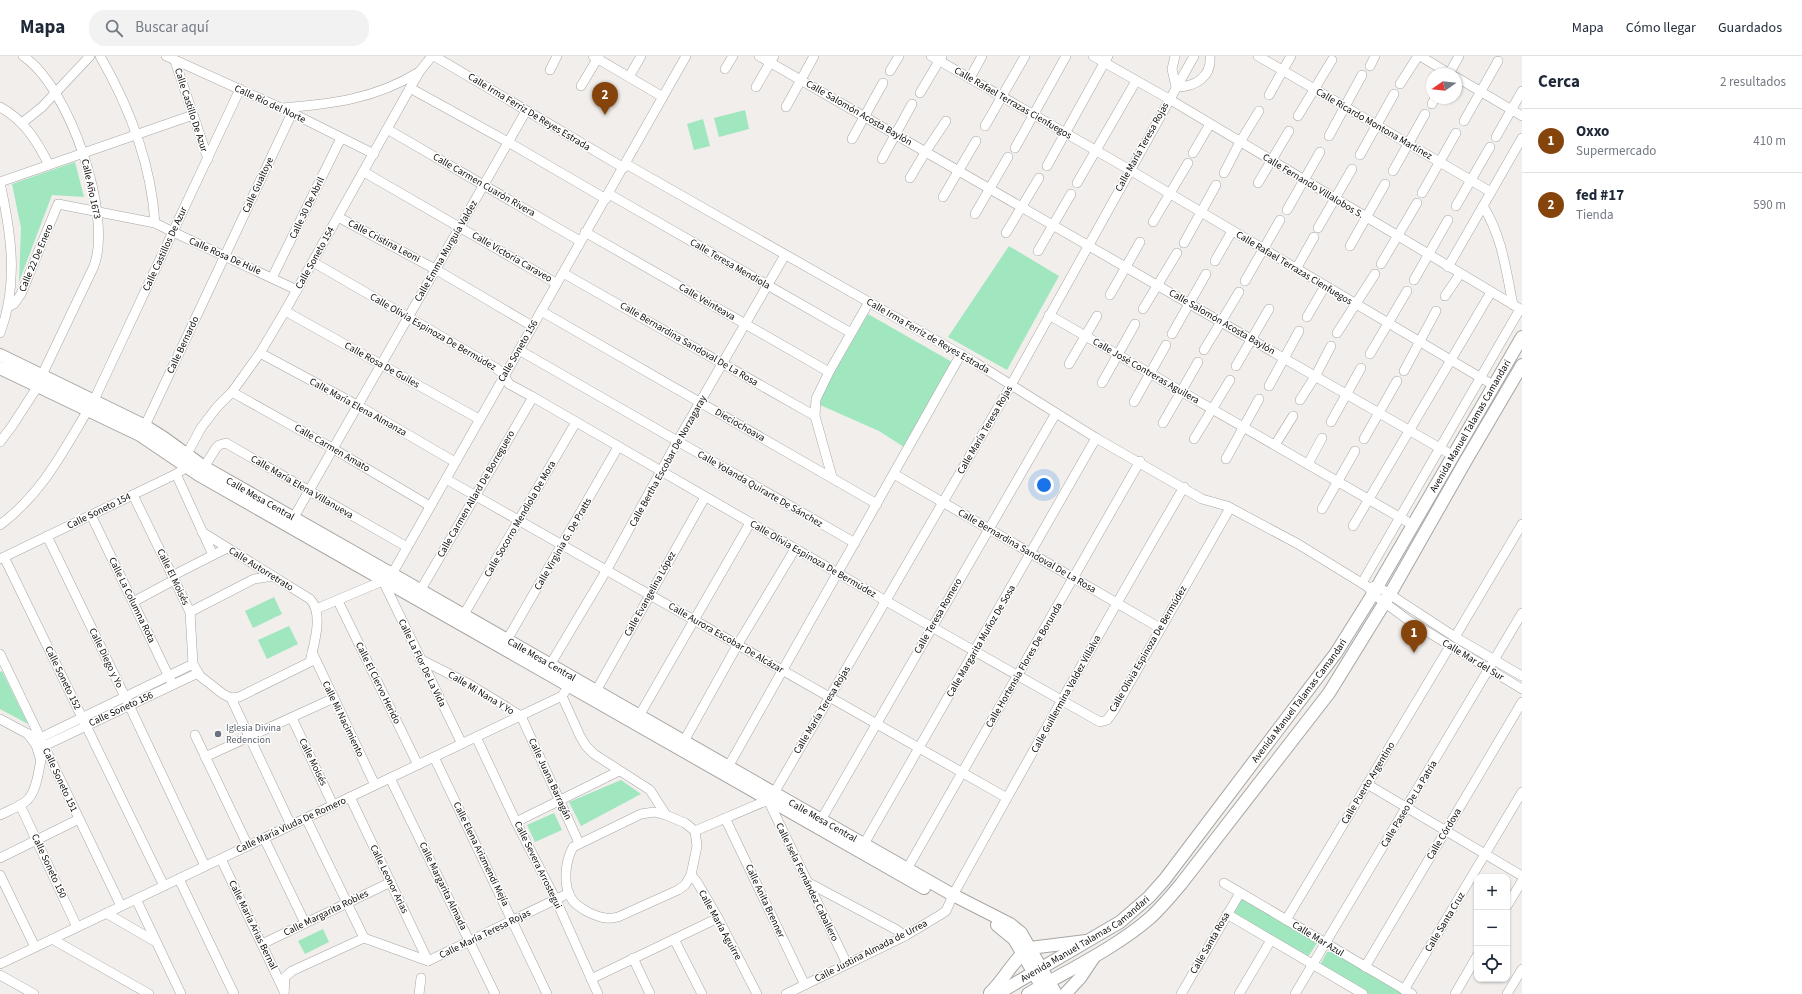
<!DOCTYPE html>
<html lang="es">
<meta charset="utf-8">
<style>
:root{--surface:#fff;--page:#f2f2f3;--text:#1f2937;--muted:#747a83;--line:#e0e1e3;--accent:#84440c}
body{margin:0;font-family:"Source Sans 3",sans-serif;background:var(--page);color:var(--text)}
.controls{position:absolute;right:12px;bottom:12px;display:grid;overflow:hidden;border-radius:8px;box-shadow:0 1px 3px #0004}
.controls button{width:36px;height:36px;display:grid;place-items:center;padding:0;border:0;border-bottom:1px solid var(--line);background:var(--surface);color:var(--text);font:20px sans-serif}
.compass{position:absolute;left:1426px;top:12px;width:36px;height:36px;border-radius:50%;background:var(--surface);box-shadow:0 1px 3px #0004;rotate:256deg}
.you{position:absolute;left:1044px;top:429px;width:14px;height:14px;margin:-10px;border:3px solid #fff;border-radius:50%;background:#1a73e8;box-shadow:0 0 0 6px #1a73e833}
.badge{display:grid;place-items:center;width:26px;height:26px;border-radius:50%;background:var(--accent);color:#fff;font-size:13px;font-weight:700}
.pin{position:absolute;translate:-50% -33px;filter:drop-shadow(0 1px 2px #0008)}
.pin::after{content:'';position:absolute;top:21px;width:14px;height:12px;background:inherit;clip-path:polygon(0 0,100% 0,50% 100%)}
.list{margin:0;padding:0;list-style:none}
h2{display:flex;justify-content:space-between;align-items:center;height:52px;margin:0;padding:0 16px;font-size:17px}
h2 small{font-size:13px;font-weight:400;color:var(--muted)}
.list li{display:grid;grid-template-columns:26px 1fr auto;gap:12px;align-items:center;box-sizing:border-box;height:64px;padding:0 16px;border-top:1px solid var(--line)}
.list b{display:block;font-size:15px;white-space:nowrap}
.list p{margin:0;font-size:13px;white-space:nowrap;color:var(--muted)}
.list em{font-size:13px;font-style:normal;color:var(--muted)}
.icon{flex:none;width:22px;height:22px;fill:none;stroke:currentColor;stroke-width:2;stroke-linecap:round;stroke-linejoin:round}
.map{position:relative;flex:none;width:1522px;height:938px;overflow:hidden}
header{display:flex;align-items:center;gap:24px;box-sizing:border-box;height:56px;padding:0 20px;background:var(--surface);border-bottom:1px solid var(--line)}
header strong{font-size:19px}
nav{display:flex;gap:22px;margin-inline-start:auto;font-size:14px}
.search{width:280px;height:36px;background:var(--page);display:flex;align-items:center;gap:10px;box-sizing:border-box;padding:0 14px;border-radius:16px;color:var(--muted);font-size:15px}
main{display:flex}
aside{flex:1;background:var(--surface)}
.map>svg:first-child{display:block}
.green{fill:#a0e7bf}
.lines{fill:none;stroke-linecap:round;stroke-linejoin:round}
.minor-casing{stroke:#a8a6a3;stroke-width:10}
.major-casing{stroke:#a8a6a3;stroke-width:14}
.minor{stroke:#fff;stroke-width:9}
.major{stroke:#fff;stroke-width:12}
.worship-dot{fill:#6b7280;stroke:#fff;stroke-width:1.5}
.labels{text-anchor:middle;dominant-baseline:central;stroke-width:3;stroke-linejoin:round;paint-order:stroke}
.street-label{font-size:10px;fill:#0d0c0b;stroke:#fff}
.worship-label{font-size:10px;fill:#5b616d;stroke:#fff;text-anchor:start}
</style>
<header>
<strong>Mapa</strong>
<div class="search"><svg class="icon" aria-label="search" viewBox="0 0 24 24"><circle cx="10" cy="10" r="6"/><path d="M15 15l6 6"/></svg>Buscar aquí</div>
<nav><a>Mapa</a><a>Cómo llegar</a><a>Guardados</a></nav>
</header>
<main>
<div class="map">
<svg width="1522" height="938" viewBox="0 0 1522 938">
<rect width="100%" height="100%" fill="#f1eeeb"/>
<!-- green -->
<g class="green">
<path d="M745 54 749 73 719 81 714 62Z"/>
<path d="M703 63 710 90 694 94 687 68Z"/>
<path d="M75 106 84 141 52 139 19 226 21 172 12 128Z"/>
<path d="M1009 190 1059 220 1007 314 948 281Z"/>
<path d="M868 258 952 306 904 391 879 375 820 349V340Z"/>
<path d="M274 541 282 558 253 572 245 555Z"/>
<path d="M289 570 298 588 267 603 258 584Z"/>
<path d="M2 615 28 668 0 653V616Z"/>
<path d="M621 724 641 738 581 770 569 746Z"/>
<path d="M554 757 562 774 535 786 527 769Z"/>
<path d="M1244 843 1317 887 1308 901 1235 858C1234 852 1237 845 1244 843Z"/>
<path d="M323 873 329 886 305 898 298 885Z"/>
<path d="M1327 896H1333L1405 938H1369L1323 910 1321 907Z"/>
</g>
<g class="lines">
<defs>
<g id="minor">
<path d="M23 0C69 30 113 159 94 210L42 319"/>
<path d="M100 0C130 52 151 107 155 167"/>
<path d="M166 0 292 57 374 98"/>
<path d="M434 0 624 112"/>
<path d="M593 0 663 41"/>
<path d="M759 0 1452 399"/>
<path d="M931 0 1130 114 1493 329"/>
<path d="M1093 0 1169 43 1522 254"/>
<path d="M1175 0 1172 13 1176 31C1195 31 1212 21 1210 0"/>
<path d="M1258 0 1491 136"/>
<path d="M1420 0 1450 18"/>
<path d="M175 5 208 103"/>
<path d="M1370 10 1375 0"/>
<path d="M725 13 733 0"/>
<path d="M550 14 557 0"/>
<path d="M890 15 899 0"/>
<path d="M1449 18 1459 0"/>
<path d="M629 21 641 0"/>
<path d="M1456 21 1522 60"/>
<path d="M970 22 982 0"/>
<path d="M1400 28 1418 0"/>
<path d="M581 30 599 0"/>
<path d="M756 31 774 0"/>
<path d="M410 32 508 86 606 143"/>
<path d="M920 37 942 0"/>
<path d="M1269 39 1291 0"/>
<path d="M1432 48 1435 42"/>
<path d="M0 51C24 64 37 85 49 109"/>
<path d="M786 51 814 0"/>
<path d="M282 52C332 48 375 43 419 16"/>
<path d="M1298 60 1332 4"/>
<path d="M1464 65 1498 5"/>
<path d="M22 67 42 51 90 0"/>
<path d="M985 70 1025 0"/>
<path d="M387 73 580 185"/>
<path d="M1329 80 1362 19"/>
<path d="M1496 81 1522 35"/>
<path d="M852 83 883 27"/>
<path d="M1015 92 1066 0"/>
<path d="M1193 97 1210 68"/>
<path d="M1360 99 1394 38"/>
<path d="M882 103 912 48"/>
<path d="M626 108 976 307 1096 382 1202 443 1227 450 1298 488 1368 531 1373 538 1408 564 1522 633"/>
<path d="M1047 110 1108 0"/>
<path d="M1393 115 1425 58"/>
<path d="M364 116 556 227"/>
<path d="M1224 117 1240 86 1259 55"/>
<path d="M910 122 926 95 946 65"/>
<path d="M0 126 193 59"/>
<path d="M0 127C11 176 19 228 0 277"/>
<path d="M1077 127 1136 25"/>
<path d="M1258 127 1289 75"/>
<path d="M1422 137 1456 77"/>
<path d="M609 138 851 277"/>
<path d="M943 141 976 85"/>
<path d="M1456 150 1490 91"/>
<path d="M1483 150C1502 180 1506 214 1513 249"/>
<path d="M1287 154 1320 96"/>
<path d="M975 158 1008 101"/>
<path d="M338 161 435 213 532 270"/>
<path d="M1153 166 1188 107"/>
<path d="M1318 172 1352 113"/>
<path d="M585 176 829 316"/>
<path d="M1006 177 1039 122"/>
<path d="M1184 187 1216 129"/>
<path d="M1350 190 1385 128"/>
<path d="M1038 195 1071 138"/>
<path d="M1215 205 1232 175"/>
<path d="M313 206 496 312 504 319 509 328 533 341 886 545 1100 666 1107 664 1113 656 1230 452"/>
<path d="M1381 208 1417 147"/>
<path d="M1448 211 1522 82"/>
<path d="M1296 213 1314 181"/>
<path d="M563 217 815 360"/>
<path d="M272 222 341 82"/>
<path d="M1414 224 1448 164"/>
<path d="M1245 225 1280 164"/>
<path d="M1110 239 1140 186"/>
<path d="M1445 240 1460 218"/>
<path d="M8 251 14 248 21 238 58 148 155 167 173 176 297 234"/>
<path d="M1143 253 1177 197"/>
<path d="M285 255 479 363"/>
<path d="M541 255 877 448"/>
<path d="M1049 259 1413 469"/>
<path d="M1307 261 1325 230"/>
<path d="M1337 277 1375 218"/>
<path d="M1172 278 1206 218"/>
<path d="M519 294 855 487"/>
<path d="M1204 294 1239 236"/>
<path d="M260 297 357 349 455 406"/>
<path d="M1370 298 1407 235"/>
<path d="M1069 308 1097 260"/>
<path d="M1236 310 1269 253"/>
<path d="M1404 315 1436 255"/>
<path d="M1102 327 1135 268"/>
<path d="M1269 330 1299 275"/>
<path d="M232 336 332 392 430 450"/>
<path d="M1300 344 1316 319 1331 290"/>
<path d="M1134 346 1166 289"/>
<path d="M1331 366 1361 312"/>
<path d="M1163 367 1198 306"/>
<path d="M142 376 292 57"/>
<path d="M1194 383 1230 324"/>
<path d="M1364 383 1397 325"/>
<path d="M0 386 12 370 38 330"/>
<path d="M1275 389 1293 360"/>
<path d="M187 398 201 372 217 351 232 336 260 297 285 255 410 32 420 15 432 0"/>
<path d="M1226 403 1259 343"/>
<path d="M1308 408 1322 382"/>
<path d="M201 416 216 392 219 389 226 387 407 491"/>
<path d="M176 418 213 499"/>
<path d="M894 418 1160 572"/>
<path d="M832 421 815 360 816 343 829 316 869 246"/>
<path d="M446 423 1007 742"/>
<path d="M133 439 190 556 193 608 200 620 223 638 231 642 291 769"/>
<path d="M1322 453 1355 395"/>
<path d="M91 459 171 625"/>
<path d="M294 461 526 55"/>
<path d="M0 469C45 435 65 391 94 344L240 33"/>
<path d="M1353 470 1491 236"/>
<path d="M202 476 310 543C324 558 314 587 310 606L239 641 231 642"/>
<path d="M47 480 129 649 205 810"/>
<path d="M4 501 164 830"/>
<path d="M0 503 176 418 192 408"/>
<path d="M172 520 227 492"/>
<path d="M383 525 462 688"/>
<path d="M1362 527 1520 253"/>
<path d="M1371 531 1377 530 1455 581 1522 620"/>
<path d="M420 535 533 341"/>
<path d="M338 545 418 709"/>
<path d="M133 546 174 524"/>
<path d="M316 553 385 524 392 518 686 0"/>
<path d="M190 556 254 523 273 520"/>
<path d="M463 560 576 366"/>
<path d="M1455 581 1522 468"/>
<path d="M507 584 618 391"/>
<path d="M312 596 375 729"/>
<path d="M0 598 121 850"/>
<path d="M420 603 469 628 521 660 579 787"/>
<path d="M550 609 606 515 677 386 785 199"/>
<path d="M596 635 705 441"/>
<path d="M562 640 580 680 586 690 594 698 650 734 666 759 685 767 695 775"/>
<path d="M639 660 750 467"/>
<path d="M292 662 333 749"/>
<path d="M0 663 28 678 40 682 193 608"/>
<path d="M28 678 36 689 40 702"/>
<path d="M195 679 248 790"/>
<path d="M476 681 516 766 556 844 598 938"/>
<path d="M684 685 738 588 795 493"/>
<path d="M205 701 334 642"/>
<path d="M434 701 547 938"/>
<path d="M728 711 961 298"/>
<path d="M390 722 495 938"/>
<path d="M1367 728 1522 820"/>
<path d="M350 741 428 905"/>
<path d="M768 744 847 908"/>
<path d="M20 749 77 871"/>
<path d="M0 759C8 755 18 751 25 746 39 736 39 705 44 690L198 617"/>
<path d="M666 759 654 756 641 758 573 791C565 806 562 831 573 845 577 850 583 853 588 856 599 861 606 864 618 861L678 834 685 829 691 819"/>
<path d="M306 762 364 882"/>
<path d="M725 762 805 929"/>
<path d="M821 764 1056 357"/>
<path d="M516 766 619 715"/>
<path d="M695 775 768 744 774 737 1011 329 1194 0"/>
<path d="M695 775 697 790 691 819 697 826 718 862 757 938"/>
<path d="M264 782 305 867"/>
<path d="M864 788 1096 382"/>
<path d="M0 802 79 763"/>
<path d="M221 803 284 935"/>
<path d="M907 813 1140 405"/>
<path d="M0 819 35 891"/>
<path d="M179 823 234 938"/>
<path d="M809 827 897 874 905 880"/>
<path d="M1224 827 1412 938"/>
<path d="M136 843 181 938"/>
<path d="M1507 850 1522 825"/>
<path d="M106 857 156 886"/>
<path d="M1227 858 1363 938"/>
<path d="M1286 864 1450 590"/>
<path d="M52 883 149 938"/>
<path d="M674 883 702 938"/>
<path d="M262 888 391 826"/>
<path d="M633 902 650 938"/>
<path d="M0 908 562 640 572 625"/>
<path d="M1365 911 1522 646"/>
<path d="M0 919 34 938"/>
<path d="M591 923 718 862"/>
<path d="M1404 934 1522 736"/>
<path d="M284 938 285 921 292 915 364 882 428 905 569 837"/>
<path d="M419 938 421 922"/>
<path d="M786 938 905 880 940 859 946 855 953 839C1029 702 1105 566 1184 431"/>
<path d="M1181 938 1240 837"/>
<path d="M1239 938 1271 884"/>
<path d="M1295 938 1522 557"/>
<path d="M1455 938 1477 900"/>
<path d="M1507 938 1522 913"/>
</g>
<g id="major">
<path id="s1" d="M0 299 145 370 164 382 204 411 392 518 788 745 953 839 1010 868 1021 877 1056 938"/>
<path d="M0 312 140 379 199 419 924 832"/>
<path d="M997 869 1014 883 1046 938"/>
<path d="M990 937C1004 924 1015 901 1030 892L1086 885"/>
<path id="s2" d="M997 938 1120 866 1149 841 1165 823 1336 597 1373 538 1522 281"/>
<path d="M1028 938C1068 914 1114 893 1150 862 1161 852 1171 840 1181 828L1329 637 1390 538 1465 406 1522 309"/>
<path d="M1065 938 1080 922 1094 901"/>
</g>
</defs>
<!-- minor casing -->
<use href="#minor" class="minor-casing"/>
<!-- major casing -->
<use href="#major" class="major-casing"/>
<!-- minor -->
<use href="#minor" class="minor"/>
<!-- major -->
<use href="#major" class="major"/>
</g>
<!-- markers -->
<circle class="worship-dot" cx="218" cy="678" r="4"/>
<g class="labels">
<!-- street labels -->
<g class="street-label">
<text transform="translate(1013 47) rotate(30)">Calle Rafael Terrazas Cienfuegos</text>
<text transform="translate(270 48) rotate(25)">Calle Río del Norte</text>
<text transform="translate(191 54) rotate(72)">Calle Castillo De Azur</text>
<text transform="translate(529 56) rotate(31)">Calle Irma Ferriz De Reyes Estrada</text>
<text transform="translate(859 57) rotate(30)">Calle Salomón Acosta Baylón</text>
<text transform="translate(1374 68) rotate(30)">Calle Ricardo Montona Martínez</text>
<text transform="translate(1142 91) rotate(-61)">Calle María Teresa Rojas</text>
<text transform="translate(258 129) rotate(-65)">Calle Gualtoye</text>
<text transform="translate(484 129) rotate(30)">Calle Carmen Cuarón Rivera</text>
<text transform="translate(1313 130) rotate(31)">Calle Fernando Villalobos S.</text>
<text transform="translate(91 133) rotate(78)">Calle Año 1673</text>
<text transform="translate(307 152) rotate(-64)">Calle 30 De Abril</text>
<text transform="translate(384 185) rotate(28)">Calle Cristina Leoni</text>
<text transform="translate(165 193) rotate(-65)">Calle Castillos De Azur</text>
<text transform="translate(446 195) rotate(-60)">Calle Emma Murguía Valdez</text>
<text transform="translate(225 200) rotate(24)">Calle Rosa De Hule</text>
<text transform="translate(512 201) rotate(30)">Calle Victoria Caraveo</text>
<text transform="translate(36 202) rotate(-67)">Calle 22 De Enero</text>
<text transform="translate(315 202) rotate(-61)">Calle Soneto 154</text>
<text transform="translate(730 208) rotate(30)">Calle Teresa Mendiola</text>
<text transform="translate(1294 212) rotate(31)">Calle Rafael Terrazas Cienfuegos</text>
<text transform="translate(707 246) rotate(30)">Calle Veinteava</text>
<text transform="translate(1222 266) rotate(30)">Calle Salomón Acosta Baylón</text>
<text transform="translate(433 276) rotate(30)">Calle Olivia Espinoza De Bermúdez</text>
<text transform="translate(928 280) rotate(30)">Calle Irma Ferriz de Reyes Estrada</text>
<text transform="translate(689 288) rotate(30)">Calle Bernardina Sandoval De La Rosa</text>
<text transform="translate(183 289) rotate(-65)">Calle Bernardo</text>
<text transform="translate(518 295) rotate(-60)">Calle Soneto 156</text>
<text transform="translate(382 309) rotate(29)">Calle Rosa De Guiles</text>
<text transform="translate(1146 315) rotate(30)">Calle José Contreras Aguilera</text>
<text transform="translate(358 351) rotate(29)">Calle María Elena Almanza</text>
<text transform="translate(740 369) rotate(30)">Dieciochoava</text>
<text stroke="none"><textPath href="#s2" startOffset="752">Avenida Manuel Talamas Camandari</textPath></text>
<text transform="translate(985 374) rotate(-60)">Calle María Teresa Rojas</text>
<text transform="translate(332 392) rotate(30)">Calle Carmen Amato</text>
<text transform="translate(668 405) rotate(-61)">Calle Bertha Escobar De Norzagaray</text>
<text transform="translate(302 431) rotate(30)">Calle María Elena Villanueva</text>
<text transform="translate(760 433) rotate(30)">Calle Yolanda Quirarte De Sánchez</text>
<text transform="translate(476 438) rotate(-60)">Calle Carmen Allard De Borreguero</text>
<text stroke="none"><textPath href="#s1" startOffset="298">Calle Mesa Central</textPath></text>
<text transform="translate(99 455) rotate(-26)">Calle Soneto 154</text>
<text transform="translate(520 463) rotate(-60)">Calle Socorro Mendiola De Mora</text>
<text transform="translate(563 488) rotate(-60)">Calle Virginia G. De Pratts</text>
<text transform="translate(1027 495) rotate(30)">Calle Bernardina Sandoval De La Rosa</text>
<text transform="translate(813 503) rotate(30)">Calle Olivia Espinoza De Bermúdez</text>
<text transform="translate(261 513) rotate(32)">Calle Autorretrato</text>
<text transform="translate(173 521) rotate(64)">Calle El Moisés</text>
<text transform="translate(650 538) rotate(-61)">Calle Evangelina López</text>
<text transform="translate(132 544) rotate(64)">Calle La Columna Rota</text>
<text transform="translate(938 560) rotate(-60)">Calle Teresa Romero</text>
<text transform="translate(726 582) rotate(30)">Calle Aurora Escobar De Alcázar</text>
<text transform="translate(981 585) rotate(-60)">Calle Margarita Muñoz De Sosa</text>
<text transform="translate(1148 593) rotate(-60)">Calle Olivia Espinoza De Bermúdez</text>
<text transform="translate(106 602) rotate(64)">Calle Diego y Yo</text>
<text stroke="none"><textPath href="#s1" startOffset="622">Calle Mesa Central</textPath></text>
<text transform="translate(1473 604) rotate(31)">Calle Mar del Sur</text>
<text transform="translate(422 607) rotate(64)">Calle La Flor De La Vida</text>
<text transform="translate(1024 609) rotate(-60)">Calle Hortensia Flores De Borunda</text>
<text transform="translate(63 622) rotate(64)">Calle Soneto 152</text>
<text transform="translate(378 627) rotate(64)">Calle El Ciervo Herido</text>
<text transform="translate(481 637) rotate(31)">Calle Mi Nana Y Yo</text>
<text transform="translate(1066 638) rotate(-61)">Calle Guillermina Valdez Villalva</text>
<text stroke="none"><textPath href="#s2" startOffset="428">Avenida Manuel Talamas Camandari</textPath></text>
<text transform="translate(121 653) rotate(-25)">Calle Soneto 156</text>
<text transform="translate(822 654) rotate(-59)">Calle María Teresa Rojas</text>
<text transform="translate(343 663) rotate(64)">Calle Mi Nacimiento</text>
<text transform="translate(313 706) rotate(64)">Calle Moisés</text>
<text transform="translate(550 723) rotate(65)">Calle Juana Barragán</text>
<text transform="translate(60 724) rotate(65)">Calle Soneto 151</text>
<text transform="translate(1368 727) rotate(-59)">Calle Puerto Argentino</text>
<text transform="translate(1409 748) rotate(-59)">Calle Paseo De La Patria</text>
<text stroke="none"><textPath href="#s1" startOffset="946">Calle Mesa Central</textPath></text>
<text transform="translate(291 769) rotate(-25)">Calle María Viuda De Romero</text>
<text transform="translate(1444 778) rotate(-59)">Calle Córdova</text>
<text transform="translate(481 798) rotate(64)">Calle Elena Arizmendi Mejía</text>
<text transform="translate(538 809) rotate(64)">Calle Severa Arrostegui</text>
<text transform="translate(49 810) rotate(65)">Calle Soneto 150</text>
<text transform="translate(389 823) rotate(64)">Calle Leonor Arias</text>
<text transform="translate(807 826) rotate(64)">Calle Isela Fernández Caballero</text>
<text transform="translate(443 830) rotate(64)">Calle Margarita Almada</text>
<text transform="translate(765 845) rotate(65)">Calle Anita Brenner</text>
<text transform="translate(326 857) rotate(-26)">Calle Margarita Robles</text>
<text transform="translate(1445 866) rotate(-59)">Calle Santa Cruz</text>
<text transform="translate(253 869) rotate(64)">Calle María Arias Bernal</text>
<text transform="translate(720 869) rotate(61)">Calle María Aguirre</text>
<text transform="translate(485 878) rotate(-26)">Calle María Teresa Rojas</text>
<text stroke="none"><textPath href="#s2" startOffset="104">Avenida Manuel Talamas Camandari</textPath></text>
<text transform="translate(1318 883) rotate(31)">Calle Mar Azul</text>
<text transform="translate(1210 887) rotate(-60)">Calle Santa Rosa</text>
<text transform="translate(871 895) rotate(-27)">Calle Justina Almada de Urrea</text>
</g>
<!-- worship labels -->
<g class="worship-label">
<text x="226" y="672">Iglesia Divina<tspan x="226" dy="12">Redencion</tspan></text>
</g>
</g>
</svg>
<div class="controls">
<button>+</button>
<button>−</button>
<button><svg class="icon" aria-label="locate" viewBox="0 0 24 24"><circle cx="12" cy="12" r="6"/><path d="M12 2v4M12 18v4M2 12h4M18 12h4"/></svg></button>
</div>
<svg class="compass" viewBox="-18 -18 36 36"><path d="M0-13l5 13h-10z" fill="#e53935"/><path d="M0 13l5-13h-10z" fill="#747a83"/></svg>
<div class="you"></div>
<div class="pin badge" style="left:1414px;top:597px">1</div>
<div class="pin badge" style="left:605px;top:59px">2</div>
</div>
<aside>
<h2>Cerca<small>2 resultados</small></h2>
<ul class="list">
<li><span class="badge">1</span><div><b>Oxxo</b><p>Supermercado</p></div><em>410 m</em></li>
<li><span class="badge">2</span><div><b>fed #17</b><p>Tienda</p></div><em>590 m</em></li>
</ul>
</aside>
</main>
